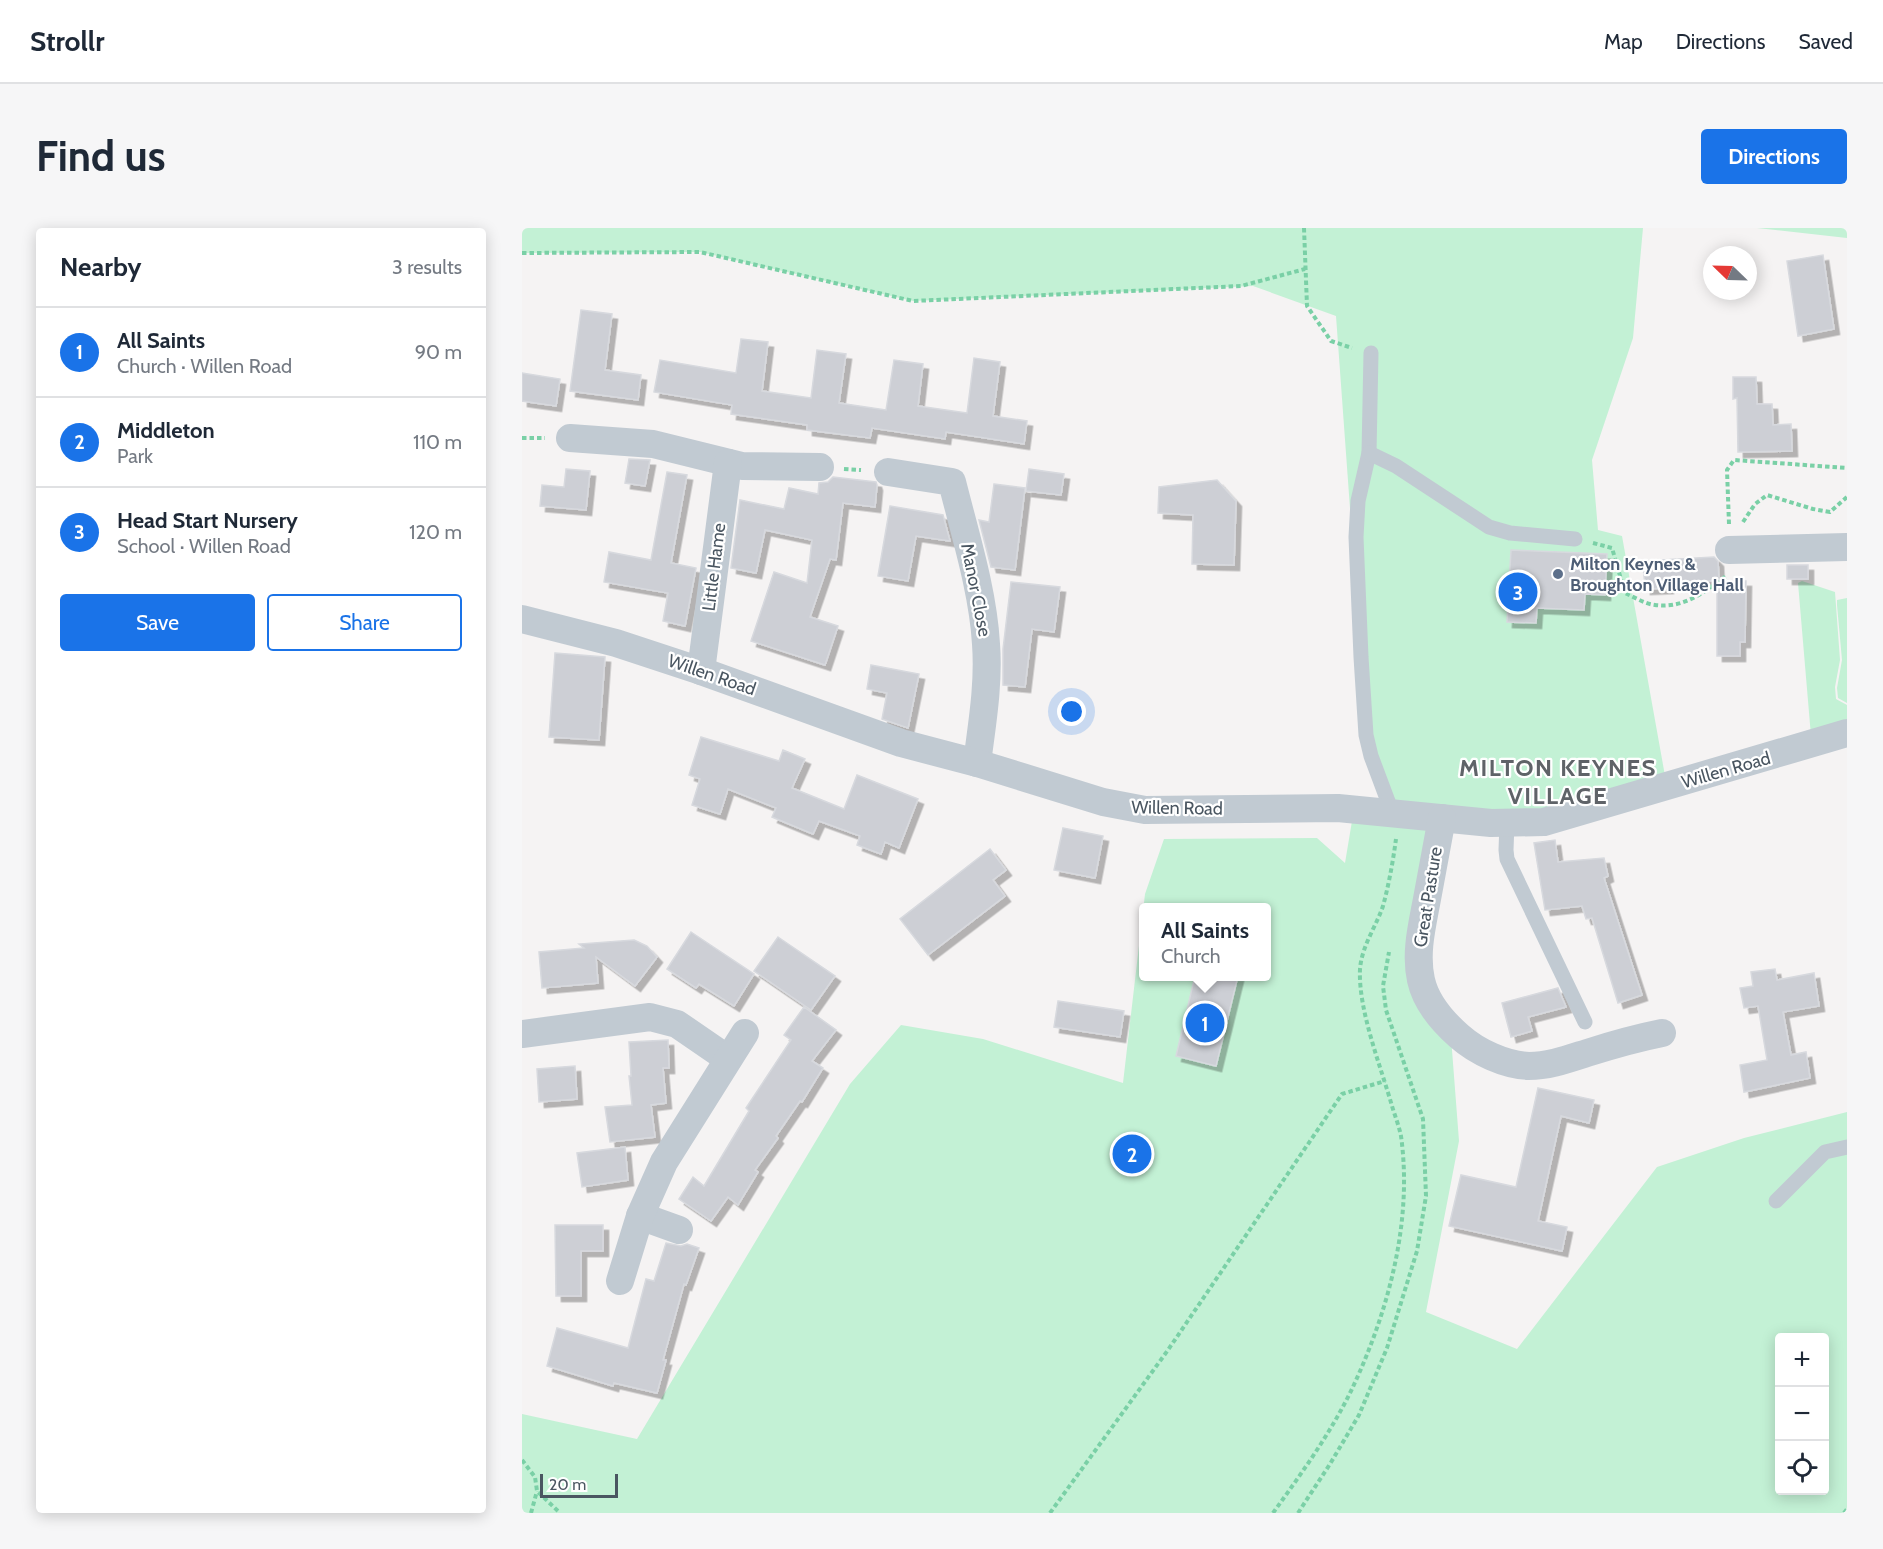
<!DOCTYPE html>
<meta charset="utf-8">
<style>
:root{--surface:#fff;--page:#f6f6f7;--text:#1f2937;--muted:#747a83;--line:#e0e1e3;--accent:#1a73e8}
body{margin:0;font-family:Cabin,sans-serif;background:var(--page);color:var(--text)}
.controls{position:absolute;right:18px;bottom:18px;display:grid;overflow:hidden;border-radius:6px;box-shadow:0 3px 15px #0003}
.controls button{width:54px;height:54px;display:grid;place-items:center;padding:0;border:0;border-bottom:2px solid var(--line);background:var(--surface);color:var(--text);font:30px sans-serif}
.compass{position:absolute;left:1181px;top:18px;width:54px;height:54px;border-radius:50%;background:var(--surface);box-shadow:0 3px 15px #0003;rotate:293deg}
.scale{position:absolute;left:18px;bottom:15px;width:78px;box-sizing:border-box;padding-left:6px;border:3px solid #4a5661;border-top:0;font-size:16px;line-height:21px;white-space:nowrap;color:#4a5661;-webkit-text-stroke:4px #fff;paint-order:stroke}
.you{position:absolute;left:550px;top:484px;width:21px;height:21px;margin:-15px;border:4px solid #fff;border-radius:50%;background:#1a73e8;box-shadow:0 0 0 9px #1a73e833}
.badge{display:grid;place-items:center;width:39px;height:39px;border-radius:50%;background:var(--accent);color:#fff;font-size:20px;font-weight:700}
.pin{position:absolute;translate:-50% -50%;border:3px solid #fff;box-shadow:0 2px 6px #0006}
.popup{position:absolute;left:617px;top:675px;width:132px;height:78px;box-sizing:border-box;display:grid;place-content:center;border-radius:6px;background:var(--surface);filter:drop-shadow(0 2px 4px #0005);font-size:20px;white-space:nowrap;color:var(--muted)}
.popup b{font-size:22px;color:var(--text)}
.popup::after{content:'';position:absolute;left:50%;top:100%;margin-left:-12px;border:12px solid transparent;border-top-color:var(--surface)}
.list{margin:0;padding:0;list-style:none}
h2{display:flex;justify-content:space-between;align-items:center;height:78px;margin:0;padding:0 24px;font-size:26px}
h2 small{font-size:20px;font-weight:400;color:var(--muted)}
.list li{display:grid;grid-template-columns:39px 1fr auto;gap:18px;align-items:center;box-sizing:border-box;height:90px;padding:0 24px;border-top:2px solid var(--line)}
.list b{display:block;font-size:22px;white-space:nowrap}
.list p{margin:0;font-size:20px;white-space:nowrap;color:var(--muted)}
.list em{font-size:20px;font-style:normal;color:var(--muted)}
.actions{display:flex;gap:12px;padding:18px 24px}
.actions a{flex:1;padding:14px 0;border:2px solid var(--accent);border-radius:6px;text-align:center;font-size:21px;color:var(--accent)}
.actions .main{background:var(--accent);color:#fff}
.icon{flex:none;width:33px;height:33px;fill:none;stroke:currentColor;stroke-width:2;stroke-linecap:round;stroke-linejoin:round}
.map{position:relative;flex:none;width:1325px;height:1285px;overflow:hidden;border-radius:6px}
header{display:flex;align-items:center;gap:36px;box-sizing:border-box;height:84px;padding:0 30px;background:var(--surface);border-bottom:2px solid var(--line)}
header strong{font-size:28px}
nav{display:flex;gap:33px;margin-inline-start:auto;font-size:21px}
.intro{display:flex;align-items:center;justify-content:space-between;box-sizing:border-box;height:144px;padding:0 36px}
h1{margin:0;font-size:42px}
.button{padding:15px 27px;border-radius:6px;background:var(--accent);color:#fff;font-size:21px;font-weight:700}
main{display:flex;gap:36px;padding:0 36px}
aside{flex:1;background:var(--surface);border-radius:6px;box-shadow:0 3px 15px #0003}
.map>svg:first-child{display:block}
.green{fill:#c3f1d5;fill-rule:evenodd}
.building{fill:#cdcfd5;stroke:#d7d9de;stroke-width:1.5;filter:url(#shadow)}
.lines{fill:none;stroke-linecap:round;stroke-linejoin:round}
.path{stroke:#7ad0a6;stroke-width:4;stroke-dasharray:4.5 3;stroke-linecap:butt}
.service{stroke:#c1cad2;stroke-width:15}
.minor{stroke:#c1cad2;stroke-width:28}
.service-dot{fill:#5c6f8a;stroke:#fff;stroke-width:2}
.labels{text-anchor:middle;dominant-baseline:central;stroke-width:4.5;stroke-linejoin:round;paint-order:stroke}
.service-label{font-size:18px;font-weight:bold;fill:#4e5e75;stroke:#fff;text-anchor:start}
.street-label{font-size:18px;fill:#4a5661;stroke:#fff}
.district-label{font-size:24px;font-weight:bold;letter-spacing:1.5px;fill:#5f6368;stroke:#fff}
</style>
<header>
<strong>Strollr</strong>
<nav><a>Map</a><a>Directions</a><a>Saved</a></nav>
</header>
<div class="intro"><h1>Find us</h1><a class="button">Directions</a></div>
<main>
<aside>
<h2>Nearby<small>3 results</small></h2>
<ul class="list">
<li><span class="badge">1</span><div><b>All Saints</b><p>Church · Willen Road</p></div><em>90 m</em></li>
<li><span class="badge">2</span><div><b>Middleton</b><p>Park</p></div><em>110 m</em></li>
<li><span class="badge">3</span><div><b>Head Start Nursery</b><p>School · Willen Road</p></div><em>120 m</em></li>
</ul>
<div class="actions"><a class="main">Save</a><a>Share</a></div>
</aside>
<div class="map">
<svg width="1325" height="1285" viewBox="0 0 1325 1285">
<defs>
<filter id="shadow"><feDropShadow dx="5.5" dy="5.5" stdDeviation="0" flood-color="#0004"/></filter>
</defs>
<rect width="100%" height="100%" fill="#f5f3f3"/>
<!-- green -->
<g class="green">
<path d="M0 0H1121L1111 110 1070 232 1076 302 1100 308 1145 559 1006 595 870 584 844 500 814 88 731 58 391 73 178 24 0 25Z"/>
<path d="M1235 0H1325V10Z"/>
<path d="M1280 353 1313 364 1318 432 1313 459 1314 471 1325 477V499L1289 508 1276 355Z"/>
<path d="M1325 370V475L1316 470 1315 460 1320 432 1315 377V372Z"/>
<path d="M830 593 910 599 890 708 929 809 937 913 904 1084 995 1121 1135 939 1222 910 1325 884V1285H0V1186L115 1211 328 856 379 797 461 811 601 855 623 666 642 611 795 610 823 635ZM622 680H744V748H622ZM1258 1110H1302V1262H1258Z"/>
</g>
<!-- building -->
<g class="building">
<path d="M1301 27 1312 101 1276 108 1265 33Z"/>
<path d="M59 82 90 86 83 142 119 147 116 172 48 163Z"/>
<path d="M219 111 246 114 240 163 289 170 295 122 324 126 317 175 364 182 372 132 401 136 396 178 445 185 452 130 478 134 471 188 505 193 502 216 424 204 423 211 350 200 348 210 285 202V197L209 186 210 177 132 164 138 132 214 145Z"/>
<path d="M0 145 38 151 34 178 0 173Z"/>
<path d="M1211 149H1234L1235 176H1250L1251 197 1269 196 1270 223 1216 224 1215 170 1211 171Z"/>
<path d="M107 231 128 232 123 258 103 255Z"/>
<path d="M44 241 68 243 64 282 18 278 20 257 42 259Z"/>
<path d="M507 241 542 246 539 267 504 263Z"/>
<path d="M145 244 165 247 149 335 174 340 163 398 141 393 146 365 82 354 87 324 129 332Z"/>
<path d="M311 249 354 254 355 257 353 279 321 275 314 332 308 331 288 389 316 398 303 437 229 413 252 344 285 355 290 312 243 302 234 345 209 340 218 272 262 281 267 260 296 266 297 255 306 254Z"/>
<path d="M695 252 714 273 712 337 670 336 671 287 636 285 637 259Z"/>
<path d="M472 256 503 260 493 342 469 339 457 292 467 294Z"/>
<path d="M368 278 421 287 428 313 394 308 386 353 356 348Z"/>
<path d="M989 322 1085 326 1083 367 1063 366 1062 382 1015 380 1014 395 985 394Z"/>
<path d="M1192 329 1196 333 1197 352 1146 356V360L1123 361 1121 333Z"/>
<rect x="1265" y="337" width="21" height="14"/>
<path d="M1195 353H1224L1223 414H1218V428H1195Z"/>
<path d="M489 354 538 359 532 404 510 401 503 459 481 457V421Z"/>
<path d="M33 425 83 429 77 512 27 509Z"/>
<path d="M349 437 397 446 386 500 360 491 365 465 345 461Z"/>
<path d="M179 509 257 533 261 522 283 531 270 560 322 581 335 547 396 571 377 620 363 614 359 626 335 617 338 608 297 593 291 606 250 589 254 580 206 561 198 586 170 577 178 551 167 547Z"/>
<path d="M541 600 581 608 573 650 532 642Z"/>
<path d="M1033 612 1036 634 1082 630 1086 648 1082 650 1120 767 1096 775 1070 690 1064 691 1060 678 1023 682 1012 615Z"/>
<path d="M468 621 484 642 471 652 483 668 406 727 378 691Z"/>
<path d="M169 704 232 746 212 778 177 756 174 760 145 741Z"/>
<path d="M256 709 313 748 289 782 232 743Z"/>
<path d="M112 712 125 718 135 729 113 758 74 729 76 755 20 760 17 724 62 720 57 716Z"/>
<path d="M1253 741 1255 752 1292 745 1297 778 1261 784 1269 827 1284 824 1288 850 1222 864 1218 837 1245 832 1236 778 1222 780 1218 760 1231 758 1229 744Z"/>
<path d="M673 748H716L694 838 654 828Z"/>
<path d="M1036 760 1044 779 1006 789 1010 803 989 809 980 775Z"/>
<path d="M536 773 602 783 598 809 532 799Z"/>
<path d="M282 779 314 802 290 833 301 840 280 874 278 873 254 908 256 910 233 942 236 944 216 977 206 969 189 993 157 971 171 949 182 958 227 883 224 880 269 812 262 807Z"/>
<path d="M146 812 147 840H141L144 875 129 877 133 909 88 914 83 879 110 877 107 848H109L107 814Z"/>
<path d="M53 838 55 871 17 874 15 841Z"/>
<path d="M1016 860 1072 872 1067 895 1039 888 1016 993 1045 999 1040 1023 927 998 939 947 994 959Z"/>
<path d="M103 919 106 952 60 959 55 925Z"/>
<path d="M33 997H81V1023H59V1068H34Z"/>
<path d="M144 1015 159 1018 165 1016 177 1020 164 1057 162 1056 141 1132H144L135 1165 92 1155 91 1158 25 1138 35 1100 106 1120 124 1051 132 1053Z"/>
</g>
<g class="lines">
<!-- path -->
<g class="path">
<path d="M782 0 785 78 809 113 830 120"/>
<path d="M0 25 178 24 391 73 719 58 783 41"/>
<path d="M0 210H23"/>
<path d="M322 241 339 242"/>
<path d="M1221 294 1233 276 1245 267 1291 281 1308 284 1325 269"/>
<path d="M1207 296 1205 242 1212 232 1325 240"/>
<path d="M1071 315 1090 320 1103 365C1112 369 1123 376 1133 377 1161 381 1183 364 1204 348"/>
<path d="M0 1232 13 1249 15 1263 38 1285"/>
<path d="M9 1285 15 1263"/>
<path d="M528 1285 646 1122 820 866 863 853"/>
<path d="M751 1285C779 1246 808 1206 829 1163 866 1085 891 994 879 908 877 898 873 888 870 878 859 839 836 782 838 741 840 717 854 699 861 678 867 656 871 633 874 611"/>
<path d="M776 1285 808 1236 837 1187 865 1120 895 1023 904 968 901 891 864 782 861 758 867 724"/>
<path d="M1322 1285 1325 1281"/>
</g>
<!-- service -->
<g class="service">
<path d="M849 125 847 225 836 273 834 309 839 429 844 507 849 528 870 584"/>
<path d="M847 225 874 238 967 299 988 305 1053 311"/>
<path d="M985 595 984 622 985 631 1063 794"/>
<path d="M1254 973 1303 924 1325 919"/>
</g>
<!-- minor -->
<g class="minor">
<path d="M48 210 131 216 220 238 298 239"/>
<path d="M366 244 430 254C443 306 461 363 464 416 467 456 460 496 455 535"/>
<path d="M1207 322 1325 319"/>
<path d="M0 391 94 415 179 443 379 515 455 535 581 574 623 582 816 580 969 595 1022 594 1325 505"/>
<path d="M179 443 206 235"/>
<path d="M920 590C915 617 910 644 905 671 900 698 893 725 899 752 904 775 920 793 937 808 955 824 983 837 1007 838 1027 838 1046 831 1065 825 1090 817 1115 810 1140 805"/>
<path d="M0 806 128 789 155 796 206 831"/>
<path d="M118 988 157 1002"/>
<path d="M98 1053 118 988 142 934 223 805"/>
</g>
</g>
<!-- markers -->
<circle class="service-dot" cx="1036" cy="346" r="6"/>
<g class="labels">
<!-- service labels -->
<g class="service-label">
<text x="1048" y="336">Milton Keynes &amp;<tspan x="1048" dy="21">Broughton Village Hall</tspan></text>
</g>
<!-- street labels -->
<g class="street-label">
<text transform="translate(192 339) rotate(-83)">Little Hame</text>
<text transform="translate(454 362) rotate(79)">Manor Close</text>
<text transform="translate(190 447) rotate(19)">Willen Road</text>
<text transform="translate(1204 542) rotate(-16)">Willen Road</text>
<text transform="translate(655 580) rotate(1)">Willen Road</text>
<text transform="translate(906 669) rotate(-81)">Great Pasture</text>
</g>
<!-- district labels -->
<g class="district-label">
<text x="1036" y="539">MILTON KEYNES<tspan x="1036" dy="28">VILLAGE</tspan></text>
</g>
</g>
</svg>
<div class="controls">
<button>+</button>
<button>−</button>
<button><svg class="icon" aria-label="locate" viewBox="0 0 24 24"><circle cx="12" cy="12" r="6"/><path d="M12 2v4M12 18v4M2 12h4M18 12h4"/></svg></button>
</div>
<svg class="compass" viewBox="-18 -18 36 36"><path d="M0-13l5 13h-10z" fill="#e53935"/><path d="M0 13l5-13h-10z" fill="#747a83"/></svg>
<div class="scale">20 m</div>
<div class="you"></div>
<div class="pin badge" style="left:683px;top:795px">1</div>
<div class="popup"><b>All Saints</b>Church</div>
<div class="pin badge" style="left:610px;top:926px">2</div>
<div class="pin badge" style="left:996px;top:364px">3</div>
</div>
</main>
